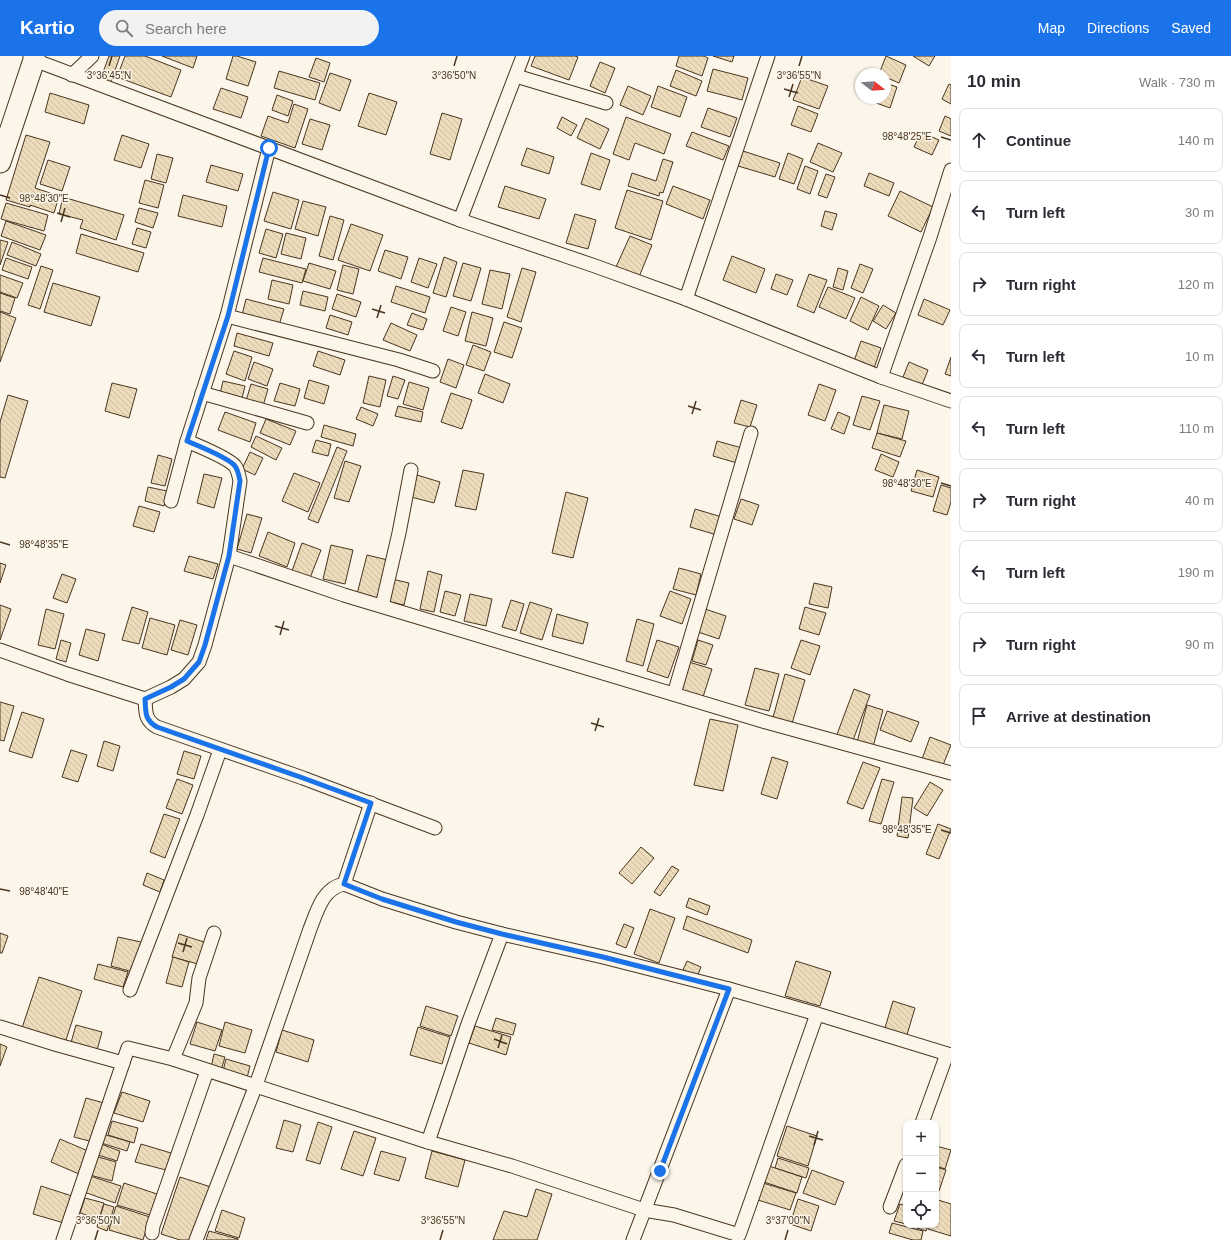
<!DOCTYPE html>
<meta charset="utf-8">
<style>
:root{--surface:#fff;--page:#f2f2f3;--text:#2b2b33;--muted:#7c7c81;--line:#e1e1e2;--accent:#1a73e8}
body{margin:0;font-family:Arial,sans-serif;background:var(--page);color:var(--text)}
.controls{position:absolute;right:12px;bottom:12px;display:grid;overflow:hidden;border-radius:8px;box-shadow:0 1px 3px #0004}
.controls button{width:36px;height:36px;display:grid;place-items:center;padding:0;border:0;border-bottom:1px solid var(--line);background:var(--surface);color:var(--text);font:20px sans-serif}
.compass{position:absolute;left:855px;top:12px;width:36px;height:36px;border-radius:50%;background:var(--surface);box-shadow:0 1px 3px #0004;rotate:107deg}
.stop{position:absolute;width:12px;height:12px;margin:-9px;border:3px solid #1a73e8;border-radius:50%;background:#fff}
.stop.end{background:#1a73e8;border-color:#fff;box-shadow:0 1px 4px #0008}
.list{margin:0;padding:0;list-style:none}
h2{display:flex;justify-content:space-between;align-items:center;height:52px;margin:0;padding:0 16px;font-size:17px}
h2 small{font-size:13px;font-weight:400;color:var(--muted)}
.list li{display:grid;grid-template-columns:26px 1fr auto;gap:12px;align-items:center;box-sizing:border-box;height:64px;margin:0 8px 8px;padding:0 8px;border:1px solid var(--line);border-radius:8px}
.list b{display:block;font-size:15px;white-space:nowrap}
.list em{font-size:13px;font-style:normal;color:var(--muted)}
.icon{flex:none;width:22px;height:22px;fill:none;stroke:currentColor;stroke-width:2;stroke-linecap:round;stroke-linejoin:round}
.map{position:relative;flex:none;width:951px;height:1184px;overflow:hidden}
header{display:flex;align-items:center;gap:24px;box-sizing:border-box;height:56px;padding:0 20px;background:var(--accent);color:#fff}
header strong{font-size:19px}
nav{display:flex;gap:22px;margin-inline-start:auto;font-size:14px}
.search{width:280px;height:36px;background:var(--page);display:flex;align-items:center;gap:10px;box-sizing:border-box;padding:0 14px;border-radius:22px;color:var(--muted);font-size:15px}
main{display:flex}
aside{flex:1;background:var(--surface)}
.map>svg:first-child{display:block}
.building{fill:url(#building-back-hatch);stroke:#4a3520}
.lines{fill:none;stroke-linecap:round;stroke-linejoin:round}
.minor-casing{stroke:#4a3520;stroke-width:15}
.trunk-casing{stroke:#4a3520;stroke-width:23}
.minor{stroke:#fbf6e9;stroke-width:13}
.trunk{stroke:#fbf6e9;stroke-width:21}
.route{stroke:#1a73e8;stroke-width:5}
.ticks{fill:none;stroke:#4a3520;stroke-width:1.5}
.ticks-label{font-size:10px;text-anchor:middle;fill:#4a3520;stroke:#fbf6e9;stroke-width:3;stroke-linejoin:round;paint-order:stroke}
</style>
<header>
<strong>Kartio</strong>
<div class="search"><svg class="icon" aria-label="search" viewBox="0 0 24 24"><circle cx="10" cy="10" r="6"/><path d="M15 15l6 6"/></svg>Search here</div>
<nav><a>Map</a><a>Directions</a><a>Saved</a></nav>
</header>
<main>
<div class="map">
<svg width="951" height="1184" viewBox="0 0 951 1184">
<defs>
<pattern id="building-back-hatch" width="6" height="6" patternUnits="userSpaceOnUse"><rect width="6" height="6" fill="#ecdcbc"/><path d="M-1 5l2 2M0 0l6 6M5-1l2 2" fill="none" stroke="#ccbda1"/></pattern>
</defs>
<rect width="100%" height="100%" fill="#fbf6e9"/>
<!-- building -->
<g class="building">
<path d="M109 0H120L111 26 101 22Z"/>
<path d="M125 0H145L181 14 171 41 117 21Z"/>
<path d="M162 0H197L193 12Z"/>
<path d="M233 0H237L256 6 248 30 226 23Z"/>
<path d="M535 0H575L578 1 569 24 531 10Z"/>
<path d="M679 0H704L708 2 702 20 676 10Z"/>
<path d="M713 0H734L732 6Z"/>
<path d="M886 0 906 9 899 27 885 21V18H879Z"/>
<path d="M913 0H935L929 10Z"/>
<path d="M316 2 330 7 324 26 309 21Z"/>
<path d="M600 6 615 12 605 37 590 30Z"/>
<path d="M713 13 748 22 742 44 707 35Z"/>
<path d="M676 14 702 25 696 40 670 30Z"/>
<path d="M279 15 320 27 315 44 274 32Z"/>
<path d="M330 17 351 24 340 55 319 47Z"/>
<path d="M802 21 828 30 819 53 793 44Z"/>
<path d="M885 27 897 31 890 52 868 44 869 42H885Z"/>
<path d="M949 28 951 29V48L942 43Z"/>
<path d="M628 30 651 40 643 59 620 49Z"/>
<path d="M658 30 687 41 680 61 651 51Z"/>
<path d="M221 32 248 41 241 62 213 53Z"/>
<path d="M50 37 89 49 84 68 45 56Z"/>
<path d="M369 37 397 46 386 79 358 70Z"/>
<path d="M277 39 293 45 288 60 272 54Z"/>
<path d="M294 48 308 53 295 92 261 80 268 60 288 67Z"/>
<path d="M798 50 818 58 811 76 791 69Z"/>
<path d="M708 52 737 62 730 81 701 71Z"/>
<path d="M442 57 462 63 450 104 430 98Z"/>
<path d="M945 60 951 63V80L939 75Z"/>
<path d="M562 61 577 69 571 80 557 72Z"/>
<path d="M626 61 671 78 664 98 635 87 629 104 613 98Z"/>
<path d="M586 62 609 73 600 93 577 82Z"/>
<path d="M310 63 330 69 322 94 302 88Z"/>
<path d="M692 76 729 90 723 104 686 90Z"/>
<path d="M921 76 939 84 932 99 914 91Z"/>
<path d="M26 79 50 86 35 132 59 140 54 157 30 149V151L6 144Z"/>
<path d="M122 79 149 88 141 112 114 104Z"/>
<path d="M818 87 842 97 833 116 810 106Z"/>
<path d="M527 92 554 101 549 118 521 109Z"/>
<path d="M743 95 780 107 775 121 738 110Z"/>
<path d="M591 97 610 104 600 134 581 128Z"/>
<path d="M788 97 803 103 794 128 779 123Z"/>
<path d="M157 98 173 102 166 127 151 123Z"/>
<path d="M663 103 673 106 663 137 660 136 659 140 628 130 632 117 656 125Z"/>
<path d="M48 104 70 111 62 135 40 128Z"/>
<path d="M211 109 243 118 238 135 206 126Z"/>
<path d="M805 110 818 115 810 138 797 133Z"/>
<path d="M869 117 894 127 889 140 864 130Z"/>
<path d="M826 118 835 121 827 142 818 139Z"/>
<path d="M145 124 164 129 158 152 139 147Z"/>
<path d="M505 130 546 143 539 163 498 151Z"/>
<path d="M673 130 710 144 703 163 666 148Z"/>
<path d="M627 134 663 145 651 184 615 172Z"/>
<path d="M900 135 933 151 921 176 888 160Z"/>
<path d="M273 136 299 144 291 173 264 165Z"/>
<path d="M183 139 227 150 222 171 178 160Z"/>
<path d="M63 141 124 159 116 184 80 172 83 164 59 158Z"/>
<path d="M303 145 326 151 318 180 295 173Z"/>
<path d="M6 147 48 159 44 175 1 163Z"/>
<path d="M139 152 158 157 153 172 135 166Z"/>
<path d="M825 155 837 158 832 174 821 170Z"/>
<path d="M575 158 596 164 588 193 566 187Z"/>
<path d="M330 160 344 164 333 204 319 200Z"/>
<path d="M6 165 46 179 40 194 1 180Z"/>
<path d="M351 168 383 179 370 215 338 204Z"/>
<path d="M137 172 151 176 146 192 132 188Z"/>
<path d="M266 173 283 178 276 202 259 197Z"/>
<path d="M286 177 306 182 301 203 281 198Z"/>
<path d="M81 178 144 197 138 216 76 197Z"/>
<path d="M630 180 652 189 639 221 616 211Z"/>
<path d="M0 184 8 186 0 209Z"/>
<path d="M12 186 41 198 36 210 7 199Z"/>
<path d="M385 194 408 201 401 223 378 215Z"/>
<path d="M732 200 765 213 756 237 723 224Z"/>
<path d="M444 201 457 206 446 241 433 237Z"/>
<path d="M6 202 32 211 28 223 2 214Z"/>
<path d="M263 202 306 213 302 227 259 216Z"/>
<path d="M419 202 437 208 428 232 411 226Z"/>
<path d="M309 207 336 215 330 233 303 225Z"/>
<path d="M463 207 481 212 471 245 453 240Z"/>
<path d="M860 208 873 213 863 237 851 232Z"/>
<path d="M343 209 359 213 353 238 337 234Z"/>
<path d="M41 210 53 214 40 253 28 249Z"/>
<path d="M522 212 536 216 521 266 507 261Z"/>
<path d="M838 212 848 215 843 234 833 231Z"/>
<path d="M490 214 510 218 502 253 482 248Z"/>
<path d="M776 218 793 224 787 239 771 233Z"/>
<path d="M809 218 827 224 814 257 797 250Z"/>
<path d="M0 219 23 227 17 242 0 236Z"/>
<path d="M272 224 293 229 289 248 268 243Z"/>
<path d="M53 227 100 241 91 270 44 256Z"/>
<path d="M396 230 430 241 425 257 391 246Z"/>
<path d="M828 231 855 242 846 263 819 251Z"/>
<path d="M303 235 328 241 325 255 300 249Z"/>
<path d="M0 237 15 242 10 258 0 255Z"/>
<path d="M337 238 361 246 356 261 332 253Z"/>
<path d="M861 241 879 250 868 274 850 265Z"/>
<path d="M246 243 284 253 279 269 242 259Z"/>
<path d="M924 243 950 254 943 269 918 259Z"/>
<path d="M883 249 896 257 886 273 873 265Z"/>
<path d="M451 251 466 256 458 280 443 275Z"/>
<path d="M0 256 16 262 0 306Z"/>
<path d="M472 256 493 262 486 290 465 285Z"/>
<path d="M412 257 427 263 423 274 407 269Z"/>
<path d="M330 259 352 266 348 279 326 272Z"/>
<path d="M504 266 522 272 512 302 494 296Z"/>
<path d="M391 267 417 279 410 295 383 284Z"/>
<path d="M237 277 273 287 269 300 234 290Z"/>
<path d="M861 285 881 292 873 315 853 308Z"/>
<path d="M473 289 491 296 484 315 466 309Z"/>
<path d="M234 295 252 301 245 325 226 318Z"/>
<path d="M318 295 345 304 340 319 313 310Z"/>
<path d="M951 301V320L945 318Z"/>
<path d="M448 303 464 309 456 332 440 326Z"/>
<path d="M254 306 273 313 267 330 248 323Z"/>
<path d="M909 306 928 314 922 329 903 321Z"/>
<path d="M485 318 510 328 503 347 478 337Z"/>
<path d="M369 320 386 324 380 351 363 347Z"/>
<path d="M393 320 405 324 398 343 387 340Z"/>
<path d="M309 324 329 330 324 348 304 342Z"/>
<path d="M223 325 245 330 242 342 220 338Z"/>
<path d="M409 326 429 332 423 354 403 348Z"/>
<path d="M112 327 137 333 129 362 105 355Z"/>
<path d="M280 327 300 333 295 350 274 345Z"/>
<path d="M251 328 268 333 263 350 246 345Z"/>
<path d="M819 328 836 334 825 365 808 359Z"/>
<path d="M451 337 472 344 462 373 441 366Z"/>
<path d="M8 339 28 345 5 422 0 421V366Z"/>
<path d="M862 340 880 345 870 374 853 369Z"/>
<path d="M741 344 757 349 750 371 734 367Z"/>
<path d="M884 349 909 355 902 383 877 377Z"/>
<path d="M398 350 423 356 421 366 395 360Z"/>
<path d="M361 351 378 358 373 370 356 363Z"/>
<path d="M225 356 256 367 250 386 218 374Z"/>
<path d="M838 356 850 361 844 378 831 373Z"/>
<path d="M266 363 296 375 290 389 260 377Z"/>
<path d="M324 369 356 378 353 390 321 381Z"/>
<path d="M877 377 906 385 900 401 872 392Z"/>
<path d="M256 380 282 392 276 404 251 391Z"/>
<path d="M316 384 331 388 328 400 312 396Z"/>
<path d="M717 385 742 392 737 407 713 400Z"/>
<path d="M337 391 347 395 318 467 308 463Z"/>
<path d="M250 396 263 402 255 419 242 413Z"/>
<path d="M881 398 899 406 893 421 875 414Z"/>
<path d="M158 399 172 403 165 430 151 427Z"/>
<path d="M345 405 361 410 349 446 334 442Z"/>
<path d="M463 414 484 418 476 454 455 450Z"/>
<path d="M917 414 939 421 933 441 911 435Z"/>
<path d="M294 417 320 427 308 456 282 445Z"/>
<path d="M204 418 222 422 214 452 197 447Z"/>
<path d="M417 419 440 426 434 447 411 441Z"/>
<path d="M941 429 951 432V446L947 459 933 455Z"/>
<path d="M148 431 167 435 164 450 145 445Z"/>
<path d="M566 436 588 442 573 502 552 497Z"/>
<path d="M741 443 759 449 752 469 734 463Z"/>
<path d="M139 450 160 456 154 476 133 470Z"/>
<path d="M695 453 722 461 717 479 690 471Z"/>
<path d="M247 458 262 462 251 497 237 493Z"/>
<path d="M268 476 295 487 287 511 259 500Z"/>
<path d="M302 487 321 494 310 522 292 515Z"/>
<path d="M331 489 353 494 345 528 323 523Z"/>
<path d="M367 499 392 505 383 544 357 538Z"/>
<path d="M189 500 218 508 213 523 184 515Z"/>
<path d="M0 507 6 509 0 527Z"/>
<path d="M679 512 701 518 696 539 673 533Z"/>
<path d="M428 515 442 519 434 556 420 553Z"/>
<path d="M62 518 76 523 67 547 53 542Z"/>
<path d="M392 523 409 527 404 549 387 545Z"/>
<path d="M814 527 832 531 828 552 809 548Z"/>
<path d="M445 535 461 539 455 560 440 556Z"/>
<path d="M670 535 691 543 682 568 660 560Z"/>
<path d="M470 538 492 543 486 570 464 565Z"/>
<path d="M511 544 524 548 516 575 502 571Z"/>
<path d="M530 546 552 553 542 584 520 577Z"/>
<path d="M0 549 11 553 0 584Z"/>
<path d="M132 551 148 556 139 588 122 584Z"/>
<path d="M805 551 826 557 819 579 799 573Z"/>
<path d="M46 553 64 558 55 593 38 589Z"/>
<path d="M705 553 726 560 719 583 698 576Z"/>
<path d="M557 558 588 567 583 588 552 580Z"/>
<path d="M150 562 175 569 167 599 142 592Z"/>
<path d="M637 563 654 568 643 610 626 605Z"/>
<path d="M180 564 197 569 188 599 171 594Z"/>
<path d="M86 573 105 578 98 605 79 599Z"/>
<path d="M61 584 71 587 66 606 56 603Z"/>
<path d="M657 584 679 591 668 622 647 615Z"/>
<path d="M698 584 713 589 706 609 692 605Z"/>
<path d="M801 584 820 590 810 619 791 612Z"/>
<path d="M689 606 712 613 703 641 680 634Z"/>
<path d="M755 612 779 618 769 655 745 649Z"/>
<path d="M785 618 805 624 791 671 772 665Z"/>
<path d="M854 633 870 639 852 687 836 681Z"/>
<path d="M0 646 14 650 4 685 0 684Z"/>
<path d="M867 649 883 654 873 691 857 686Z"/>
<path d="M887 655 919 666 911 686 880 674Z"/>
<path d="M22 656 44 663 32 702 9 695Z"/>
<path d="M710 663 738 669 723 735 694 729Z"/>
<path d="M930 681 951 689 941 714 921 706Z"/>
<path d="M104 685 120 690 113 715 97 710Z"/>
<path d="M71 694 87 699 78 726 62 721Z"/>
<path d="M184 695 201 700 194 723 177 718Z"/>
<path d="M772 701 788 706 777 743 761 738Z"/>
<path d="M863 706 880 712 863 753 847 747Z"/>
<path d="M177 723 193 729 182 758 166 752Z"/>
<path d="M882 723 894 726 881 768 869 765Z"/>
<path d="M930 726 943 734 927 760 914 752Z"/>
<path d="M902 741 913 742 908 782 897 780Z"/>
<path d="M164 758 180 763 165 802 150 796Z"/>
<path d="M938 768 951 773 939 803 926 798Z"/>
<path d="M641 791 654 802 632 828 619 817Z"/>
<path d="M672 810 679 814 660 840 654 836Z"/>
<path d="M147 817 164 824 160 836 143 829Z"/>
<path d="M689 842 710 850 707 859 686 851Z"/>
<path d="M650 853 675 862 659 907 634 898Z"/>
<path d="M687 860 752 884 748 897 683 873Z"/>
<path d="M624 868 634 872 626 892 616 888Z"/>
<path d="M0 877 8 880 2 897H0Z"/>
<path d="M179 878 204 886 198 908 172 901Z"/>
<path d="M118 881 141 886 133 916 111 910Z"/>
<path d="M173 901 189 906 182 931 166 927Z"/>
<path d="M687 905 701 911 697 921 683 914Z"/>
<path d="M796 905 831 916 820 950 785 940Z"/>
<path d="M98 908 128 916 123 931 94 923Z"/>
<path d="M39 921 82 935 64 990 21 975Z"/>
<path d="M893 945 915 952 906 982 884 975Z"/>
<path d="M426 950 458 960 451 980 420 970Z"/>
<path d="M496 962 516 968 513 979 492 974Z"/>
<path d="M197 966 222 974 215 995 190 988Z"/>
<path d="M225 966 252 974 245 997 219 990Z"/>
<path d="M76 969 102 976 96 998 70 990Z"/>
<path d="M475 970 511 981 506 999 469 987Z"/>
<path d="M418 971 450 981 442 1008 410 999Z"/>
<path d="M282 974 314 984 308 1006 276 996Z"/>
<path d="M0 988 7 991 0 1010Z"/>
<path d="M214 998 225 1001 220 1018 210 1016Z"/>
<path d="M226 1003 250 1010 246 1026 222 1019Z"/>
<path d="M122 1036 150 1045 143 1066 114 1057Z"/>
<path d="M86 1042 104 1047 93 1086 74 1081Z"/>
<path d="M284 1064 301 1069 293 1096 276 1092Z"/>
<path d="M112 1065 138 1072 134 1087 108 1079Z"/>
<path d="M318 1066 332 1071 320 1108 306 1104Z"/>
<path d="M787 1070 817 1080 808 1110 777 1100Z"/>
<path d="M354 1075 376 1082 363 1120 341 1113Z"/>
<path d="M103 1078 130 1086 127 1095 101 1087Z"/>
<path d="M60 1083 88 1095 79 1118 51 1106Z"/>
<path d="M98 1087 120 1095 117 1105 95 1098Z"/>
<path d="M141 1088 171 1097 166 1114 135 1106Z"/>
<path d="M936 1090 951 1094 945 1113 936 1110Z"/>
<path d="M381 1095 406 1102 399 1125 374 1118Z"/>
<path d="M432 1095 465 1104 458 1131 425 1122Z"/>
<path d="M95 1100 116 1106 112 1125 90 1119Z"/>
<path d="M778 1102 809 1112 806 1122 775 1112Z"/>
<path d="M769 1110 802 1121 797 1137 764 1126Z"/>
<path d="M936 1111 946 1114 939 1135 936 1134Z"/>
<path d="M812 1114 844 1126 835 1149 803 1137Z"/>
<path d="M90 1120 121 1130 115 1147 84 1136Z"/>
<path d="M180 1121 211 1131 194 1184H180L161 1178Z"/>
<path d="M124 1127 157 1138 150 1159 117 1149Z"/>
<path d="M763 1127 796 1137 790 1154 758 1144Z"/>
<path d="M41 1130 72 1140 64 1167 33 1158Z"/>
<path d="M536 1133 552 1138 537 1184H493L504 1155 527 1161Z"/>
<path d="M85 1142 104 1147 99 1163 80 1157Z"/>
<path d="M798 1143 819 1150 811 1175 790 1168Z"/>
<path d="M938 1144 951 1148V1180L928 1173 929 1169H936V1149Z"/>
<path d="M104 1148 114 1151 107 1175 97 1171Z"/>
<path d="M900 1148 906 1150V1168L894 1165Z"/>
<path d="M116 1150 150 1161 143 1184 109 1174Z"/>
<path d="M222 1154 245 1162 239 1182 215 1175Z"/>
<path d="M892 1167 923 1175 921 1184H913L889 1177Z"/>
<path d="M908 1169H928L926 1175Z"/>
<path d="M209 1175 238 1183V1184H206Z"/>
</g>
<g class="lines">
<defs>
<g id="minor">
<path d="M34 4 460 164 595 210 686 243 881 321 951 345"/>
<path d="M72 19 92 0"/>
<path d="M516 20 606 47"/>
<path d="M460 164 523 0"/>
<path d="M686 243 768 0"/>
<path d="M227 260 399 304 433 315"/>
<path d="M881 321 930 181 951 114"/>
<path d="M202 337 307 367"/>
<path d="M187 385C198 390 227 401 235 410 238 414 239 420 240 425L229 500"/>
<path d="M171 445 187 385 227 260 269 92"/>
<path d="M382 550 399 477 411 414"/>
<path d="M0 594 67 618 145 643C146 655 144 664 157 671L303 722 435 772"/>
<path d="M674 638 751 377"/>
<path d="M145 643 171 631 184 623 199 606 205 589 229 500 344 539 766 666 951 717"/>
<path d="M371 747 344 828 382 843 456 866 502 878 603 901 729 933 817 958 951 999"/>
<path d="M130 934 197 759 220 694"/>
<path d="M0 971 58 989 123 1007"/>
<path d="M173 1003 196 947 199 922 214 877"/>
<path d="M922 1067 947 998"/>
<path d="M428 1086 468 968 502 878"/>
<path d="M890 1151 906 1109"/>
<path d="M152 1177 153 1170 207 1015"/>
<path d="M63 1184 128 992 173 1003 428 1086 512 1110 644 1154 674 1159 739 1179 817 958"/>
<path d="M196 1184 256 1029 310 873C317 855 323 832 344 828"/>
<path d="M633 1184 729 933"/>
</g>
<path id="trunk" d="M0 106 34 4V0"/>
</defs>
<!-- minor casing -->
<use href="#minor" class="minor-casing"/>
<!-- trunk casing -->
<use href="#trunk" class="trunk-casing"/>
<!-- minor -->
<use href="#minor" class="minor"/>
<!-- trunk -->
<use href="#trunk" class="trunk"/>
</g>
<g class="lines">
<!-- route -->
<path class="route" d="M269 92 228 260 187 385C198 390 228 401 235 410 238 414 239 420 240 425L229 500 205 589 199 606 184 623 171 631 145 643C146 655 144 664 157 671L303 722 371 747 344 828 382 843 456 866 502 878 603 901 729 933 660 1115"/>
</g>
<!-- ticks -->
<path class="ticks" d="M109 10 112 0M454 10 457 0M799 10 802 0M784 33 798 37M789 41 793 28M941 81 951 84M0 139 10 142M57 157 70 161M61 166 65 152M372 253 385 257M377 262 381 249M688 350 701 354M692 358 696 345M941 427 951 430M0 486 10 489M275 570 289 574M280 579 284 565M591 667 604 671M595 675 599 662M941 774 951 777M0 833 10 835M178 887 192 891M183 896 187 882M494 983 507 988M498 992 502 979M809 1080 823 1084M814 1089 818 1075M95 1184 98 1174M440 1184 443 1174M785 1184 788 1174"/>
<g class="ticks-label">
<text x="109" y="23">3°36'45"N</text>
<text x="454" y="23">3°36'50"N</text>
<text x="799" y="23">3°36'55"N</text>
<text x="907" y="84">98°48'25"E</text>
<text x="44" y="146">98°48'30"E</text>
<text x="907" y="431">98°48'30"E</text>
<text x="44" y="492">98°48'35"E</text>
<text x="907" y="777">98°48'35"E</text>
<text x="44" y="839">98°48'40"E</text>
<text x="98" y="1168">3°36'50"N</text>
<text x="443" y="1168">3°36'55"N</text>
<text x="788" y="1168">3°37'00"N</text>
</g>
</svg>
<div class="controls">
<button>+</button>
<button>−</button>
<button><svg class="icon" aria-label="locate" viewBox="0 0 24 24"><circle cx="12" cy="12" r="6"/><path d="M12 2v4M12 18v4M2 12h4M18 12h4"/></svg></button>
</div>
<svg class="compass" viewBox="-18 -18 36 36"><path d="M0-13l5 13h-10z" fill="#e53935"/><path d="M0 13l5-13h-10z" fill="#7c7c81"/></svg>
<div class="stop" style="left:269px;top:92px"></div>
<div class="stop end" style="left:660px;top:1115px"></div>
</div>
<aside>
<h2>10 min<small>Walk · 730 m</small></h2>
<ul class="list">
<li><svg class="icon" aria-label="ahead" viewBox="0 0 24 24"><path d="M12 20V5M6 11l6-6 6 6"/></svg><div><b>Continue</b></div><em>140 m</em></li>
<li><svg class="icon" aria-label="left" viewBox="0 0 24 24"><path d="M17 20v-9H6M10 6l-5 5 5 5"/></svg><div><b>Turn left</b></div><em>30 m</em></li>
<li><svg class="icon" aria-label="right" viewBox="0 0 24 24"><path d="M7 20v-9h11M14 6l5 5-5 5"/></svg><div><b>Turn right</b></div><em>120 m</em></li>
<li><svg class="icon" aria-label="left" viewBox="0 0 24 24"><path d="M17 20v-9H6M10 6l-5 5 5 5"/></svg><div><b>Turn left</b></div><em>10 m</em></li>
<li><svg class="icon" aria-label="left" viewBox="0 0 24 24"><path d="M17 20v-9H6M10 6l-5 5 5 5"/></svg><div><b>Turn left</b></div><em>110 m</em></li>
<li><svg class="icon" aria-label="right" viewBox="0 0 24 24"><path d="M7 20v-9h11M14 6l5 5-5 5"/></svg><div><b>Turn right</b></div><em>40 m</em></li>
<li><svg class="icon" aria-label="left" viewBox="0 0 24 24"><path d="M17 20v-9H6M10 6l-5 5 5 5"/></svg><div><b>Turn left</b></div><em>190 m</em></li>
<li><svg class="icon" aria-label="right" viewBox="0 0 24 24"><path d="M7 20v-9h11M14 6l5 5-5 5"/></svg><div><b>Turn right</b></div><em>90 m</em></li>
<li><svg class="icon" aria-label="arrive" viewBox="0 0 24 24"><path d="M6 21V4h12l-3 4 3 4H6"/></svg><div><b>Arrive at destination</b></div></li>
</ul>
</aside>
</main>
